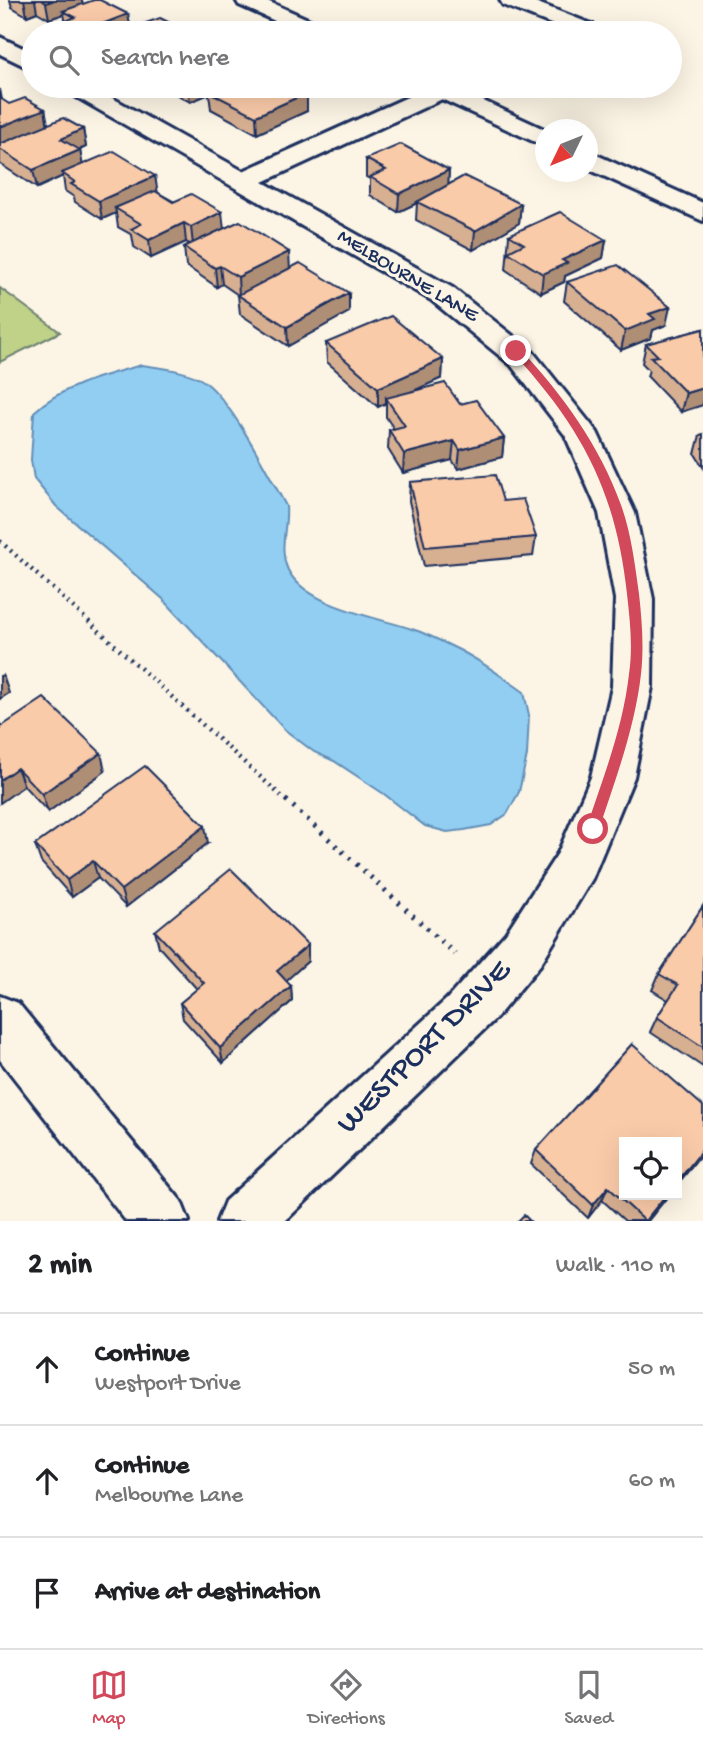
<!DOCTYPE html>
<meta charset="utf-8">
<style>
:root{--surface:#fff;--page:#f2f2f2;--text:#202124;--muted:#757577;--line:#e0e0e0;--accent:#d1495b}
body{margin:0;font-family:"Gochi Hand",sans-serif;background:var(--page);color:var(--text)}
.controls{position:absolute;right:21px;bottom:21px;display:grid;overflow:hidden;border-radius:0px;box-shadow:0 7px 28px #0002}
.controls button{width:63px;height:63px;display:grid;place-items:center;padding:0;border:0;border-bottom:2px solid var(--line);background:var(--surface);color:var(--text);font:35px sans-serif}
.compass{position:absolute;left:535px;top:119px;width:63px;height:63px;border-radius:50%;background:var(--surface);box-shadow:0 7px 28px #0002;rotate:227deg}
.stop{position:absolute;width:21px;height:21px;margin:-16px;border:5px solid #d1495b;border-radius:50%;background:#fff}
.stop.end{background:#d1495b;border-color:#fff;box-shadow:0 2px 7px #0008}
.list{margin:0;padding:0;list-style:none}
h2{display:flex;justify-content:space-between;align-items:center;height:91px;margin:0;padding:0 28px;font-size:30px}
h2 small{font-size:23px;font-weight:400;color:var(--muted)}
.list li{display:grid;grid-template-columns:46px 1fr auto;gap:21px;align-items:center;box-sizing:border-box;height:112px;padding:0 28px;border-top:2px solid var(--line)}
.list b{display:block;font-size:26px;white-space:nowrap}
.list p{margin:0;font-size:23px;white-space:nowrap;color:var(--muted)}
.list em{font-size:23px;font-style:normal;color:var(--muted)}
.icon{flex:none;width:38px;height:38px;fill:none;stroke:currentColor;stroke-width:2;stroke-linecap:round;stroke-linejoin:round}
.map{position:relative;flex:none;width:703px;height:1221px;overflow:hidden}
.search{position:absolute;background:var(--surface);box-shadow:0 7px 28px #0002;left:21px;right:21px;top:21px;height:77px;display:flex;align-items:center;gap:18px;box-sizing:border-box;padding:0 24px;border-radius:38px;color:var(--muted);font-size:26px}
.sheet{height:427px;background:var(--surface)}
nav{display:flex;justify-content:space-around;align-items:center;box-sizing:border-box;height:98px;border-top:2px solid var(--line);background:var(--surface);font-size:19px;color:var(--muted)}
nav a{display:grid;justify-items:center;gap:4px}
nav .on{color:var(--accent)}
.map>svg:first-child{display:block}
.green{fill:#bfd287;stroke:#6d8072;stroke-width:2}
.water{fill:#92cdf2;stroke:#628eb7;stroke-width:2}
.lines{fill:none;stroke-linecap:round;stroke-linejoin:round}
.minor-casing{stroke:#1b2f5e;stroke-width:6}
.tertiary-casing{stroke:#1b2f5e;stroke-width:6}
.path-far1{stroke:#1b2f5e;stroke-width:4.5;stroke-dasharray:2 5;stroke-linecap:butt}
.path{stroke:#1b2f5e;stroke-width:5;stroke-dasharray:2.5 7;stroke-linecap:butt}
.minor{fill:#fcf5e5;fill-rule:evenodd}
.tertiary{fill:#fcf5e5;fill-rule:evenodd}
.wall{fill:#d7af91;stroke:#1b2f5e;stroke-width:2}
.shaded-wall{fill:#af8e76;stroke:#1b2f5e;stroke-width:2}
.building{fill:#facba9;stroke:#1b2f5e;stroke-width:2}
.route{fill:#d1495b}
.labels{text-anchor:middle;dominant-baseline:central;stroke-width:6;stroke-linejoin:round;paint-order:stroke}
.far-street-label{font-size:21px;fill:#1b2f5e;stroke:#fcf5e5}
.near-street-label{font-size:32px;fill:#1b2f5e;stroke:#fcf5e5}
</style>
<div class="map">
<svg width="703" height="1221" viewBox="0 0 703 1221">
<rect width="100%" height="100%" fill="#fcf5e5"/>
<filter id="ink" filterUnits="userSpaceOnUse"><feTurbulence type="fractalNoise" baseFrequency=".0143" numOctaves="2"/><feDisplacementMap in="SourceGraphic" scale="14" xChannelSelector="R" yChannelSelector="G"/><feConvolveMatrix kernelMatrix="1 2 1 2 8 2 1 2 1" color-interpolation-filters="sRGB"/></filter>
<g filter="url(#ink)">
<!-- green -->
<path class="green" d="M0 288 60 332 0 362Z"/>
<!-- water -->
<path class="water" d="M142 365C162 368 187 370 205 382 232 402 269 475 286 506 288 528 278 548 288 570 306 606 376 617 412 629 425 633 439 640 451 646 477 658 501 676 524 692L529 715 527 755 519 792 507 814 491 825 464 830 447 832 425 826 384 794 334 761 314 752 285 730 163 599 56 506 34 479 31 460 34 412C61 386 106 375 142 365Z"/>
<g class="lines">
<defs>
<g id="minor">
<path d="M500 0H530L594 25 597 30 595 33H574L503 5Z"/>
<path d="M0 37 33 53V70L0 54Z"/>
<path d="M62 86H91L243 171 432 86H469L465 91 451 95 263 182 453 288 533 352 597 432 635 513 653 599 652 687 634 777 592 879 540 965 497 1017 285 1221H217L225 1201 447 999 506 933 558 853 591 777 612 687 615 599 599 513 565 435 511 365 431 300 66 91Z"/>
<path d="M0 996 18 1003 181 1201 189 1221H126L0 1060Z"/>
</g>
<g id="tertiary">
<path d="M236 0H265L328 28 331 33H302L239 5Z"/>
<path d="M420 86H451L546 130V147L424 91Z"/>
<path d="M588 151 703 203V221L588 169Z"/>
</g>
</defs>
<!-- minor casing -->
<use href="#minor" class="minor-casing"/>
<!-- tertiary casing -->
<use href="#tertiary" class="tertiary-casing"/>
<!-- path-far1 -->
<path class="path-far1" d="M0 541 288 802"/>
<!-- path -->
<path class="path" d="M286 800 455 954"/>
<!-- minor -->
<use href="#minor" class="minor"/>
<!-- tertiary -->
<use href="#tertiary" class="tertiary"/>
</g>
<!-- wall -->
<g class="wall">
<path d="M10 0H82V4L128 14 130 28 191 33H68L64 14 49 19 37 12 27 16 12 7Z"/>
<path d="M168 86H291L307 111 257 134 211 109 209 94 190 102 168 90Z"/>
<path d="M0 89 2 100 9 104 45 109 48 124 83 129 86 147 80 150 82 165 155 176 157 192 223 229 290 268 349 312 288 346 240 314 238 295 222 284 217 287 186 266 184 247 190 244 186 242 151 258 134 247 132 235 118 227 116 213 102 219 75 202 74 197 65 191 63 176 37 188 0 164Z"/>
<path d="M366 159 449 170 448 185 521 204 519 223 473 250 416 220 417 203 398 212 370 195V179L366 177Z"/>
<path d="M509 235 606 240 603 258 565 276 564 282 541 293 506 270Z"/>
<path d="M567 282 666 325 653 330 651 338 621 350 564 301Z"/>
<path d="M703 329 681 412 647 376 649 370 642 363 646 344Z"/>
<path d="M326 343 443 359 442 378 412 391 460 404 504 438 502 457 458 469 452 460 403 473 388 449 389 430 394 429 386 417V403L378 407 327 362Z"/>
<path d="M703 434V467L695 454 700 435Z"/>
<path d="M410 482 503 501 536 537 533 556 424 566 409 501Z"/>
<path d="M2 726 105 771 48 812 24 786Z"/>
<path d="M208 843 126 907 98 878 72 897 41 862 35 845Z"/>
<path d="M703 906V1067L650 1032 657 1017 668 1000 652 990 659 974Z"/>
<path d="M155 931 308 945V961L286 980 291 986 292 1001 223 1063 183 1019 180 1003 197 989 159 947Z"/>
<path d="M632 1044 648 1221H625L602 1200 588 1218 531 1164 536 1150Z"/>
</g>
<!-- shaded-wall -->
<g class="shaded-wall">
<path d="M24 0H35L37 12 27 16Z"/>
<path d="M54 0H82L83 7 63 11 64 14 49 19 46 3Z"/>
<path d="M128 14 131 31 124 33H85L84 31Z"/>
<path d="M188 86H229L209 92V94L190 102Z"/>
<path d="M307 93V111L257 134 256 116Z"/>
<path d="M45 109 48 127 0 146V127Z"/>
<path d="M83 129 86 147 64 156 61 139Z"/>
<path d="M80 150 83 167 62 173 63 176 37 188 33 170Z"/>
<path d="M449 170 448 188 417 202V203L398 212 399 194Z"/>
<path d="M155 176 158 194 115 208 116 213 102 219 99 201Z"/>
<path d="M521 204 519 223 473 250 475 231Z"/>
<path d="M222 212 224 230 193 245 191 227Z"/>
<path d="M184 223 186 242 151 258 149 240Z"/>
<path d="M606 240 603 258 565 276 564 282 541 293 543 274 562 260Z"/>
<path d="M289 252 290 271 239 296 238 277Z"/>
<path d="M220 266 222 284 217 287 215 268Z"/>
<path d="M349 293V312L288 346 287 327Z"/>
<path d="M670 307 666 325 653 330 651 338 621 350 625 331 649 314Z"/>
<path d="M443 359 442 378 389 402 386 398V403L378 407V388Z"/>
<path d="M703 388V405L681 412 686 393Z"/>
<path d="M504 438 502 457 458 469 460 450Z"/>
<path d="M454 441 452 460 403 473 404 454Z"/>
<path d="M3 675 9 693 0 699V676Z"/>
<path d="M101 753 105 771 48 812 42 794Z"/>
<path d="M17 768 24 786 0 803V780Z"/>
<path d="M205 826 208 843 126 907 121 890Z"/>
<path d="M93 861 98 878 72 897 67 880Z"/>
<path d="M308 945V961L279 987 277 971Z"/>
<path d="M291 986 292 1001 223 1063 220 1048Z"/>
<path d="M703 1149V1153L677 1185V1182Z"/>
<path d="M608 1187 602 1200 588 1218 593 1205Z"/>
<path d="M666 1195H669L648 1221H645Z"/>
</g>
<!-- building -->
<g class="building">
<path d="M42 0H54L46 3Z"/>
<path d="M94 0H100L128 14 84 31 66 21 75 17 63 11Z"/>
<path d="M160 18 191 33H117Z"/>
<path d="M223 86H291L307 93 256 116 209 92Z"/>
<path d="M0 98 9 104 25 98 45 109 0 127Z"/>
<path d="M63 118 83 129 61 139 80 150 33 170 0 149V144Z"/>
<path d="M401 144 449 170 399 194 370 177 386 170 366 159Z"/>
<path d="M114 151 155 176 99 201 71 184 75 182 62 173Z"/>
<path d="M464 176 521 204 475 231 417 202Z"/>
<path d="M155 191 173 202 191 194 222 212 191 227 184 223 149 240 131 229 141 224 115 208Z"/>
<path d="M560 212 606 240 562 260 567 263 543 274 508 252 524 244 509 235Z"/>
<path d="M240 221 289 252 238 277 220 266 215 268 184 247Z"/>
<path d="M300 263 349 293 287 327 238 295Z"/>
<path d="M618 265 670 307 649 314 655 319 625 331 567 282Z"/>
<path d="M391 316 443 359 378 388 326 343Z"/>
<path d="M703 329V388L686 393 651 357 658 356 646 344Z"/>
<path d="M445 383 460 404 476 400 504 438 460 450 454 441 404 454 389 430 405 426 386 398Z"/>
<path d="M495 475 503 501 523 499 536 537 425 547 410 482Z"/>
<path d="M44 698 101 753 42 794 17 768 0 780V724L2 726Z"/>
<path d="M145 766 205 826 121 890 93 861 67 880 35 845Z"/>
<path d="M231 869 308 945 277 971 291 986 220 1048 180 1003 204 983 155 931Z"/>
<path d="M703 906V1047L657 1017 678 985 659 974Z"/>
<path d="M632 1044 703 1106V1149L677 1182V1142H624V1195H666L645 1221 608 1187 593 1205 536 1150Z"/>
<path d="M524 1215 530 1221H518Z"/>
</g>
</g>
<!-- route -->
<path class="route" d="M513 349H520C562 394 600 446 621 505 631 532 635 565 639 594 642 621 644 647 641 674 635 727 616 778 599 829L593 834 586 829C603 778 623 728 629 674 633 647 630 621 627 594 616 492 582 428 513 353Z"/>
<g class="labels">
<!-- far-street labels -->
<g class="far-street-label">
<text transform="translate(407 277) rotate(31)">MELBOURNE LANE</text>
</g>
<!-- near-street labels -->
<g class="near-street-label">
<text transform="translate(425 1048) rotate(-45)">WESTPORT DRIVE</text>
</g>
</g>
</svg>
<div class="controls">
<button><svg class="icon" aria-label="locate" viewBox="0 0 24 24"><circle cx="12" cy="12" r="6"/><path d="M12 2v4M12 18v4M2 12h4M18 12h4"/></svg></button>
</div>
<svg class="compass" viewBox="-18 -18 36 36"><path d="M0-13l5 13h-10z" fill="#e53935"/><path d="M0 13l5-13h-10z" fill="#757577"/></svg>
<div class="stop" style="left:593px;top:829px"></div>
<div class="stop end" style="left:516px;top:351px"></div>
<div class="search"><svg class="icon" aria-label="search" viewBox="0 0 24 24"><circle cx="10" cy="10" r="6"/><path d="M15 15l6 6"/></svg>Search here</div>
</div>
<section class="sheet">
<h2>2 min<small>Walk · 110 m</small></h2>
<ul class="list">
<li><svg class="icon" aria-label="ahead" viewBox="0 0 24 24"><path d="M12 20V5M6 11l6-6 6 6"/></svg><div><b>Continue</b><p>Westport Drive</p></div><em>50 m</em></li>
<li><svg class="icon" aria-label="ahead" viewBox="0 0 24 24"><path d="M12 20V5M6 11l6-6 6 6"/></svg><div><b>Continue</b><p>Melbourne Lane</p></div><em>60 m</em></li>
<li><svg class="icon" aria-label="arrive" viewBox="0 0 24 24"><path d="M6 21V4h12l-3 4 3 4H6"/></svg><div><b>Arrive at destination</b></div></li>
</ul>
</section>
<nav>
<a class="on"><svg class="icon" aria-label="map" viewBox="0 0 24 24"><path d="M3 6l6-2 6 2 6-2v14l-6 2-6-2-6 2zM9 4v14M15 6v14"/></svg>Map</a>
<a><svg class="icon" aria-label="directions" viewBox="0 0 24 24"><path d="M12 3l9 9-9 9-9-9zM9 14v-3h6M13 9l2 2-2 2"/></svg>Directions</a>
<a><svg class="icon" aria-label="saved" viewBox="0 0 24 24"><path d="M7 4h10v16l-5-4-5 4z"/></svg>Saved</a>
</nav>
